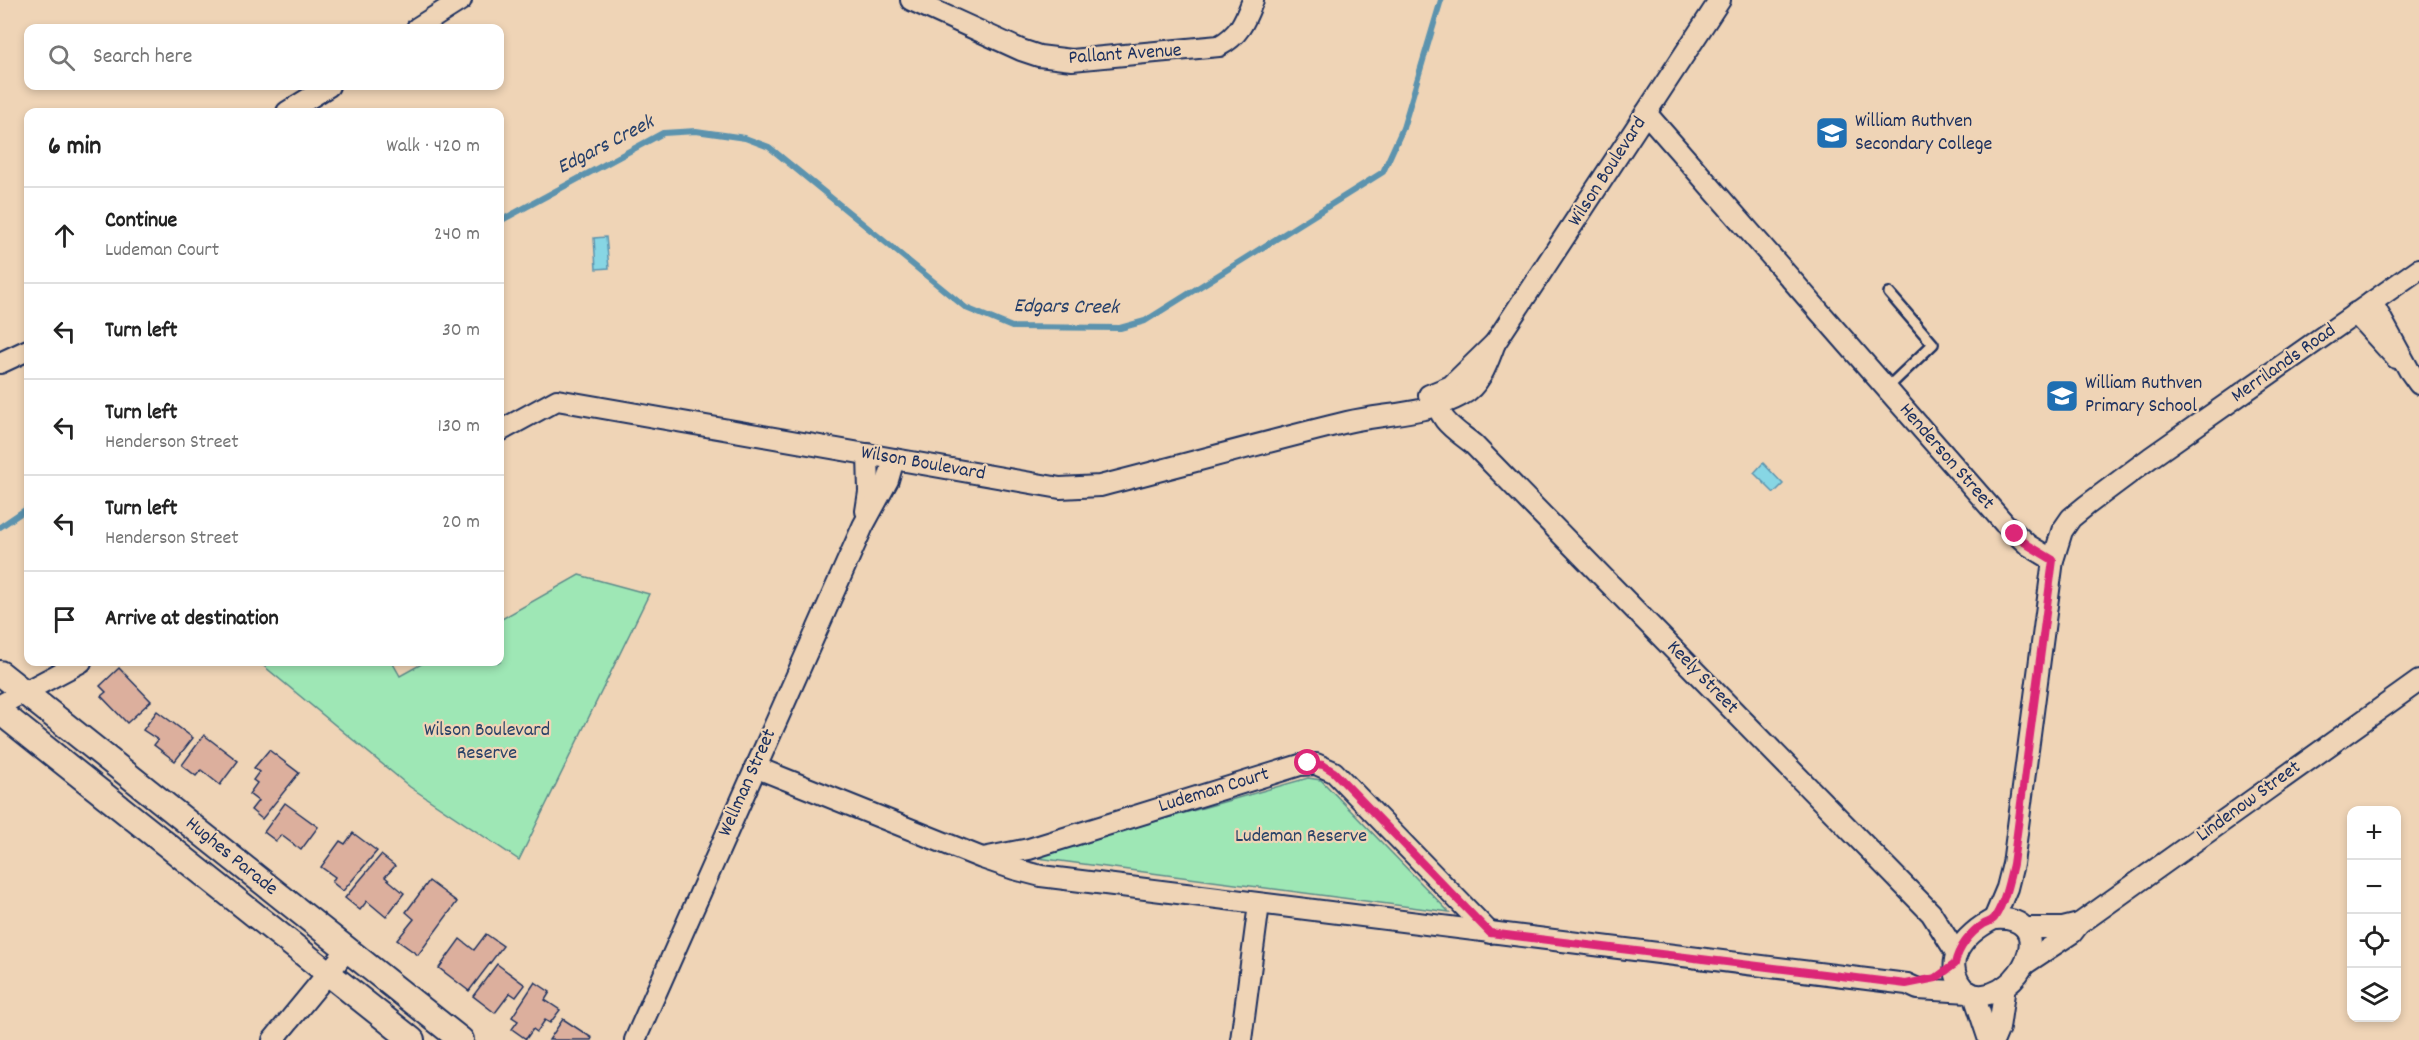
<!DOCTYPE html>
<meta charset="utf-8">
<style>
:root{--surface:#fff;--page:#f2f2f2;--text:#222;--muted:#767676;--line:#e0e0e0}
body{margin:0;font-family:Dekko,sans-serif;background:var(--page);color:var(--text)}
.controls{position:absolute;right:18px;bottom:18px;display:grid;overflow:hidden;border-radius:12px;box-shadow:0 3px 9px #0003}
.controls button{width:54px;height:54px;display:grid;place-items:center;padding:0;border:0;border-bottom:2px solid var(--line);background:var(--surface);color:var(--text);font:30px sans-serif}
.stop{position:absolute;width:18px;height:18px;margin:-14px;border:4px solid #db2777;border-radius:50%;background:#fff}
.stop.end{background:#db2777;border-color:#fff;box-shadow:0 2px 6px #0008}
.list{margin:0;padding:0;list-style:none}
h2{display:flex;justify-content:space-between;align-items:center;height:78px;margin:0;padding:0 24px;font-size:26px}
h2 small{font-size:20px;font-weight:400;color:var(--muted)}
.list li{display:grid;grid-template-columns:39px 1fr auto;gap:18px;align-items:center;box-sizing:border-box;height:96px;padding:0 24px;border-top:2px solid var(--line)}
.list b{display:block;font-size:22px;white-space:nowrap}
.list p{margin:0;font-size:20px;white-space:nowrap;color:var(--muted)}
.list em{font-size:20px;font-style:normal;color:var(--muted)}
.icon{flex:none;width:33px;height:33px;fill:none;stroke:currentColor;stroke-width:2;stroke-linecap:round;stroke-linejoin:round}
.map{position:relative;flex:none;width:2419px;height:1040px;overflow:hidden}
.search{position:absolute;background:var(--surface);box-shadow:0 3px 9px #0003;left:24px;top:24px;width:480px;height:66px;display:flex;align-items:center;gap:15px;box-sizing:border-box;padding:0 21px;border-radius:12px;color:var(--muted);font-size:22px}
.panel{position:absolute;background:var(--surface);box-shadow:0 3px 9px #0003;left:24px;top:108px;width:480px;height:558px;border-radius:12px}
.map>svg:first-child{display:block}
.green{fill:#9ee7b5;stroke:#5c8b8a;stroke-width:1.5}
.water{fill:#87d6e4;stroke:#5c93ae;stroke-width:1.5}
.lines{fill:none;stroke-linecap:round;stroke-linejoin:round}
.stream{stroke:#5c93ae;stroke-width:6}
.building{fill:#dcaf9d;stroke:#1b2f5e;stroke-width:1.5}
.service-casing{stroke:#1b2f5e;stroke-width:14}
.minor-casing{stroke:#1b2f5e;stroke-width:24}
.tertiary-casing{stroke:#1b2f5e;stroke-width:28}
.service{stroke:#efd4b6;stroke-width:9}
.minor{stroke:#efd4b6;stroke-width:20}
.tertiary{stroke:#efd4b6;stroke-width:24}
.route{stroke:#db2777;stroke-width:8}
.labels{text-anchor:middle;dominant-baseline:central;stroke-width:4.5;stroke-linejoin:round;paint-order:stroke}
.street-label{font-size:20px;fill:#1b2f5e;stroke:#efd4b6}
.poi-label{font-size:20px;fill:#1b2f5e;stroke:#efd4b6;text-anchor:start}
.park-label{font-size:20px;fill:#284167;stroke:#efd4b6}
.water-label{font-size:21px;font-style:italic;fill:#26406b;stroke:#efd4b6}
</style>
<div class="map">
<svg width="2419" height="1040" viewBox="0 0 2419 1040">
<rect width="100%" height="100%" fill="#efd4b6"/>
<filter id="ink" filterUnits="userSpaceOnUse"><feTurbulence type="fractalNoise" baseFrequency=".0167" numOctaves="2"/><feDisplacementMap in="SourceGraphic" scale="12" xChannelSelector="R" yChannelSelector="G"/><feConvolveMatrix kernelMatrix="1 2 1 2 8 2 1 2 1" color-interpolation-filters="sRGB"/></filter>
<g filter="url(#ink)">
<!-- green -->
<g class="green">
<path d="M579 575 649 594 519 860 410 787 259 662H392L400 676 425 662H500V620Z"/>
<path d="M1308 778 1321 780 1449 912 1030 857Z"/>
</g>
<!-- water -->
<g class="water">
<path d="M606 237 609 268 596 269 594 238Z"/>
<path d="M1763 463 1783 484 1774 493 1754 473Z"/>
</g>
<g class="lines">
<!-- stream -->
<g class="stream">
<path d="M500 221 663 133 696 131 745 138 769 147 966 308 1012 327 1120 328 1145 321 1383 172 1403 128 1441 0"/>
<path d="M0 527 28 508"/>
</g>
</g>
<!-- building -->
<g class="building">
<path d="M119 668 151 701 127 723 101 696 106 692 100 686Z"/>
<path d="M157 711 193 738 175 761 154 745 158 740 143 730Z"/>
<path d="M204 735 238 761 220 785 201 770 196 776 182 765Z"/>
<path d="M269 750 299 773 262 819 251 810 258 801 249 794 257 783 253 780 259 772 254 768Z"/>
<path d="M285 803 318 827 301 850 281 835 276 841 264 832Z"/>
<path d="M353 833 377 851 343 891 332 882 335 877 321 867 340 841 345 844Z"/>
<path d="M381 855 395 866 385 877 404 893 386 917 367 901 360 910 345 898Z"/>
<path d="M429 881 457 902 418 955 397 940 414 919 406 912Z"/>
<path d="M486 934 503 946 469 991 439 968 460 939 474 950Z"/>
<path d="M497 964 525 985 516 997 510 993 495 1013 473 996Z"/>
<path d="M535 982 550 992 545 1000 560 1010 550 1023 545 1020 537 1032 533 1029 526 1039 512 1029 518 1021 512 1017Z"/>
<path d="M563 1019 592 1038 591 1040H549Z"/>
</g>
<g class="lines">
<defs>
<path id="service" d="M1886 389 1933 344 1889 293"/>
<g id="minor">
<path d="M911 0 1021 50 1039 56 1072 60 1219 46C1240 35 1245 20 1253 0"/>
<path d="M417 28 461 0"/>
<path d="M287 112 329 86"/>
<path d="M1646 113 2004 523 2028 545 2053 560 2013 864 2007 888 1994 919"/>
<path d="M2372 302 2409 370 2419 384"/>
<path d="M2355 313 2396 358"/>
<path d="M0 363 28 350"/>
<path d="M1429 395 1451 386 1495 343 1720 0"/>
<path d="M1437 395C1436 420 1456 430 1473 444L1931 913 1957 954"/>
<path d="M500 431 557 400 1060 488 1100 486C1183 465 1265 442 1347 422 1386 413 1426 415 1462 395 1481 385 1488 361 1495 343"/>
<path d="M866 511 869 492 868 454"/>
<path d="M2053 560 2062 531 2071 518 2087 505 2150 458 2419 269"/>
<path d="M0 705 81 662"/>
<path d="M755 767 982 858 1014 869 1041 876 1907 984 1918 989 1969 992"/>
<path d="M983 858 1029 849 1300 765 1316 764 1334 772 1490 933"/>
<path d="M1994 919C2056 914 2027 989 1984 995 1961 998 1949 971 1957 953 1964 938 1980 926 1994 919Z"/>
<path d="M2025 928H2063L2079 924"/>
<path d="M2025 964 2072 933 2079 924 2419 681"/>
<path d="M1974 995 1989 1040"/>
<path d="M273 1040 347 950"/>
<path d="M635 1040 863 526 888 480 894 459"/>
<path d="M1241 1040 1259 904"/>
<path d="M1994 1040 1999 1028 2005 986"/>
</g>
<g id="tertiary">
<path d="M0 673 461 1040"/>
<path d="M0 712 412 1040"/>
</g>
</defs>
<!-- service casing -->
<use href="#service" class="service-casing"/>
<!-- minor casing -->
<use href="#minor" class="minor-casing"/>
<!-- tertiary casing -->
<use href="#tertiary" class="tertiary-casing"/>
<!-- service -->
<use href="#service" class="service"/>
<!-- minor -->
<use href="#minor" class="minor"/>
<!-- tertiary -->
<use href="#tertiary" class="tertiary"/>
</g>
</g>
<g class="lines" filter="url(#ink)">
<!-- route -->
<path class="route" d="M1308 763 1323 765 1334 772 1490 933 1906 984 1936 978 1955 964C1958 948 1970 933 1984 924 1988 922 1993 921 1995 917 2005 901 2009 881 2013 864L2053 560 2028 545 2015 534"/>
</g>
<!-- icons -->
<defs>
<symbol id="school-square" viewBox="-11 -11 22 22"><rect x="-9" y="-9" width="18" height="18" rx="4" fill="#1f6fb2" stroke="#efd4b6"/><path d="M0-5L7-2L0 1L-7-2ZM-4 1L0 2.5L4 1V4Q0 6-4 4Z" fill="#fff"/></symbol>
</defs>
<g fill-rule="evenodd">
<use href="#school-square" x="1813" y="114" width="38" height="38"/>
<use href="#school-square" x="2043" y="377" width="38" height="38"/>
</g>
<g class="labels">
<!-- street labels -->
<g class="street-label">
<text transform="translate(1125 55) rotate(-4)">Pallant Avenue</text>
<text transform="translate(1608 172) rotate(-57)">Wilson Boulevard</text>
<text transform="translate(2284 364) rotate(-35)">Merrilands Road</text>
<text transform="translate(1946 457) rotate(49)">Henderson Street</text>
<text transform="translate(923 464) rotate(10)">Wilson Boulevard</text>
<text transform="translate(1702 678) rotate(46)">Keely Street</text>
<text transform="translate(748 783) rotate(-66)">Wellman Street</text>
<text transform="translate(1214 791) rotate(-17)">Ludeman Court</text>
<text transform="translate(2249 802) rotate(-36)">Lindenow Street</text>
<text transform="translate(231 857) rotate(39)">Hughes Parade</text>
</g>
<!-- poi labels -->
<g class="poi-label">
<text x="1855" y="122">William Ruthven<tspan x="1855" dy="23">Secondary College</tspan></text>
<text x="2085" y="384">William Ruthven<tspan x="2085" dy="23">Primary School</tspan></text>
</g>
<!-- park labels -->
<g class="park-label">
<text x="487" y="731">Wilson Boulevard<tspan x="487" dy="23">Reserve</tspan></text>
<text x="1301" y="837">Ludeman Reserve</text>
</g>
<!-- water labels -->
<g class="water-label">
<text transform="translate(606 146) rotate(-27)">Edgars Creek</text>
<text transform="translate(1066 308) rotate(1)">Edgars Creek</text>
</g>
</g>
</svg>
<div class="controls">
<button>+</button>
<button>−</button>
<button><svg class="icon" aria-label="locate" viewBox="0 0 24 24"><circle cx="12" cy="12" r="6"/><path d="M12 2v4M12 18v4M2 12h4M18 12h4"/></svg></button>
<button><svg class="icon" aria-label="layers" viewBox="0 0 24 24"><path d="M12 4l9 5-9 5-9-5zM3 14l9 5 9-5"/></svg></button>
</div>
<div class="stop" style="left:1308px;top:763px"></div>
<div class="stop end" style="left:2015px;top:534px"></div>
<div class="search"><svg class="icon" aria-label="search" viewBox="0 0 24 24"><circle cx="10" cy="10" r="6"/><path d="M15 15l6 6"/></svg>Search here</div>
<section class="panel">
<h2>6 min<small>Walk · 420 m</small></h2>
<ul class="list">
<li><svg class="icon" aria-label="ahead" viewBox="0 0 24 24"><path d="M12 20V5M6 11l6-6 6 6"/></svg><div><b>Continue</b><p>Ludeman Court</p></div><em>240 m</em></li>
<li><svg class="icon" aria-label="left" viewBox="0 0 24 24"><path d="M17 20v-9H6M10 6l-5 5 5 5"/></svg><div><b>Turn left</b></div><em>30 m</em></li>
<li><svg class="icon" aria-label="left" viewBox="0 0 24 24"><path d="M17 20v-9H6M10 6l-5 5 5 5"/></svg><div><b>Turn left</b><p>Henderson Street</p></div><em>130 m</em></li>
<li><svg class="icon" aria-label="left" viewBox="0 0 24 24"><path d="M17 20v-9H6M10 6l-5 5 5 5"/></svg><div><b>Turn left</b><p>Henderson Street</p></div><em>20 m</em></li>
<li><svg class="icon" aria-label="arrive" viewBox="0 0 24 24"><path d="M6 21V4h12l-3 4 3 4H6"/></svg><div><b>Arrive at destination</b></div></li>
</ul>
</section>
</div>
